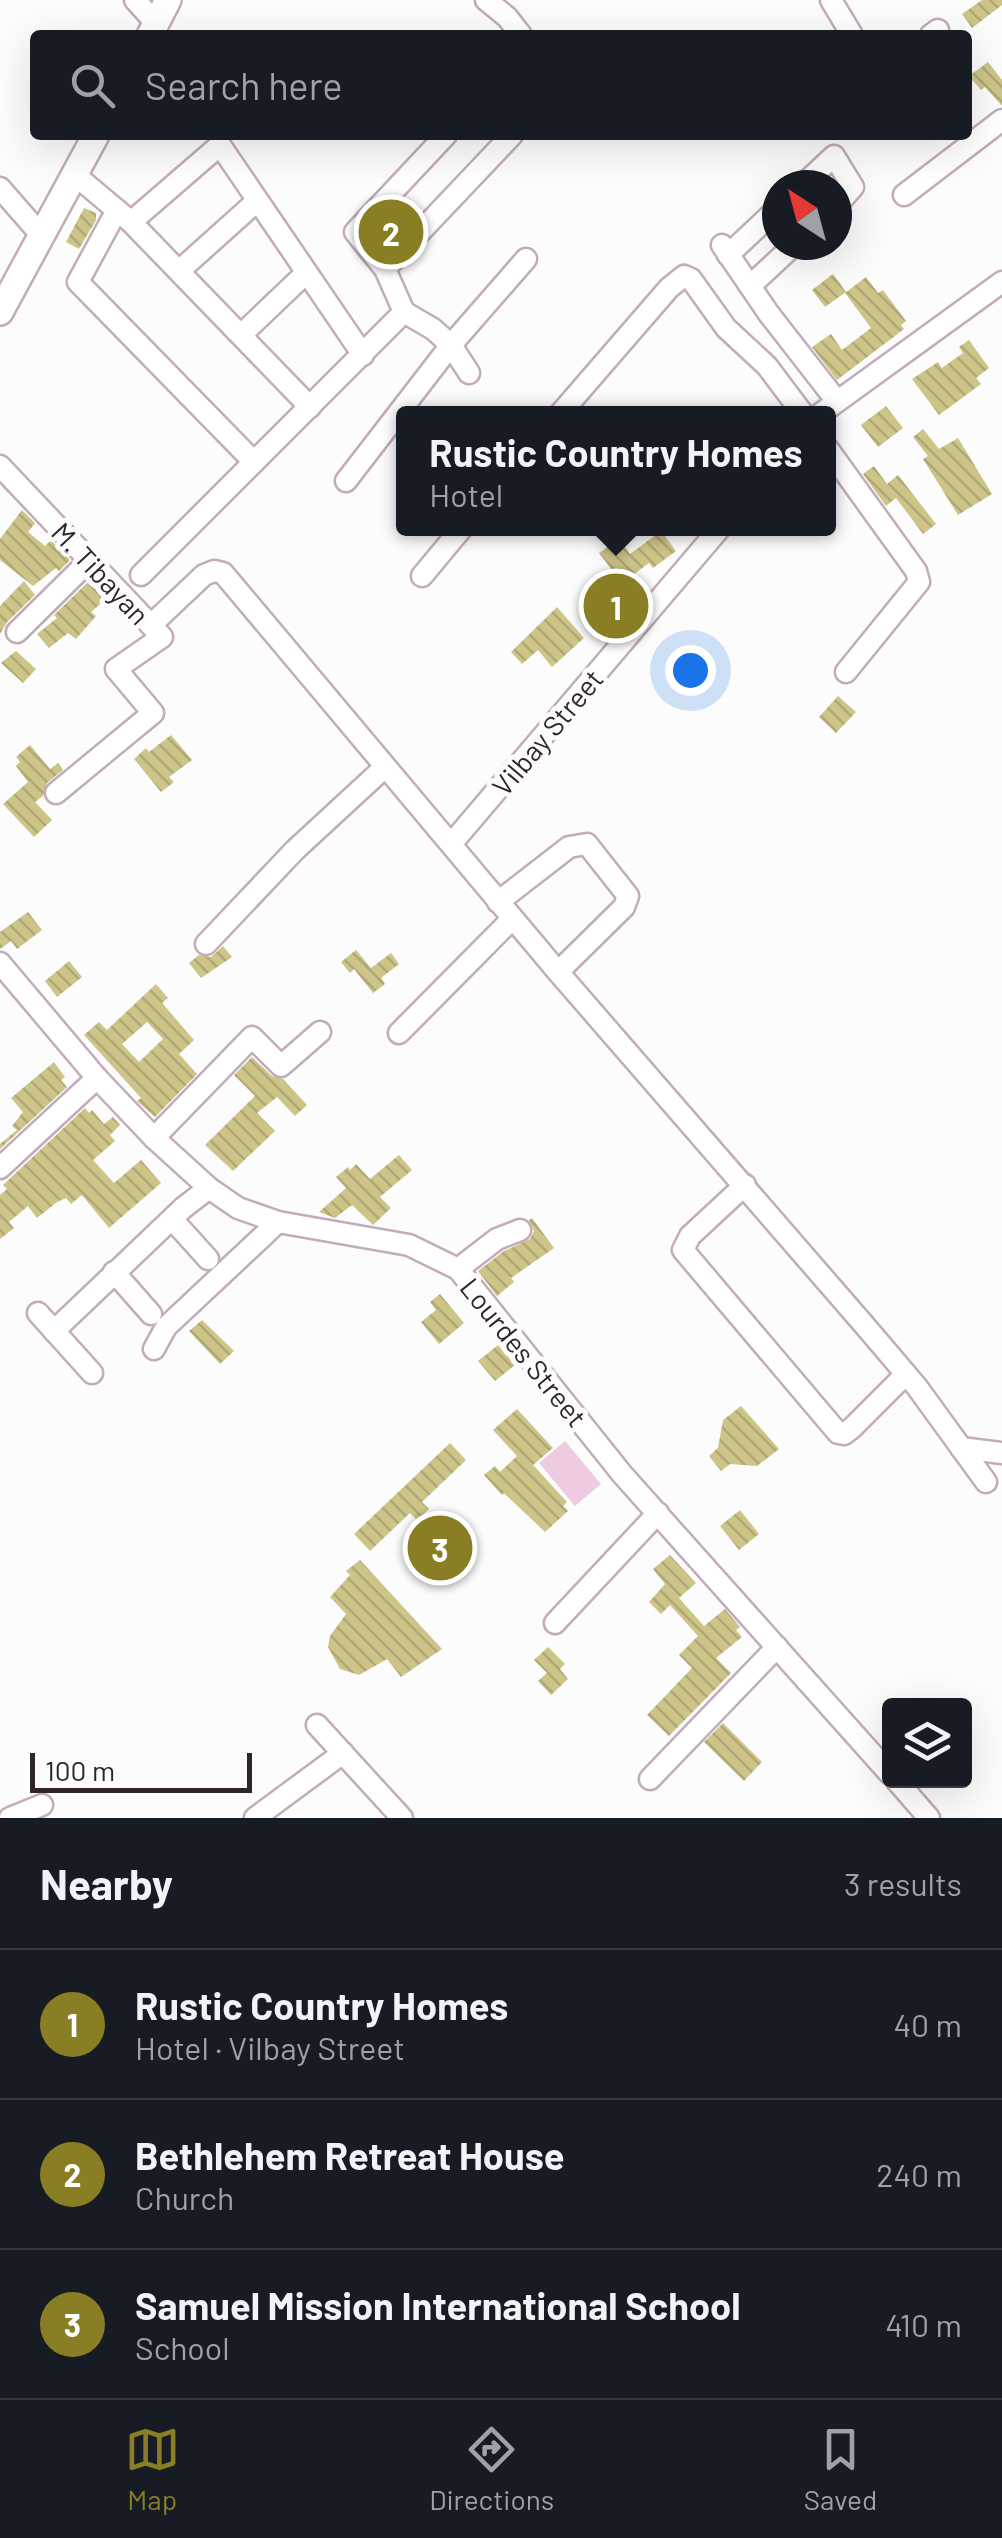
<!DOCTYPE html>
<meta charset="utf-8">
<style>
:root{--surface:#171b24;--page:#20242c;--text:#f1f3f6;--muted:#9ea1a6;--line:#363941;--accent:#8a7e24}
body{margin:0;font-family:Barlow,sans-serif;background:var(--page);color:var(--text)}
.controls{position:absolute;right:30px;bottom:30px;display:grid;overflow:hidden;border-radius:10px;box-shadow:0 10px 40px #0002}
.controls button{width:90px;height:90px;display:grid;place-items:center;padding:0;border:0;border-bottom:2px solid var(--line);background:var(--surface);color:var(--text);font:50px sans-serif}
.compass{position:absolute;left:762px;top:170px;width:90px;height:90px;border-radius:50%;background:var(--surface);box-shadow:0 10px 40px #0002;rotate:324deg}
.scale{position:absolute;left:30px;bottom:25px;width:222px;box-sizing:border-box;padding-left:10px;border:5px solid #2f252b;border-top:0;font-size:28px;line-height:35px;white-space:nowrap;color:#2f252b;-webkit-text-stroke:8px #fbfcfb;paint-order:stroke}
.you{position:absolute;left:690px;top:670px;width:35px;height:35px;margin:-25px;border:8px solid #fff;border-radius:50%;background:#1a73e8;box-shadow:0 0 0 15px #1a73e833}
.badge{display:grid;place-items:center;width:65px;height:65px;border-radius:50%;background:var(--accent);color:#fff;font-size:32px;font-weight:700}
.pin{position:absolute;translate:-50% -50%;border:5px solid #fff;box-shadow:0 2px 10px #0006}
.popup{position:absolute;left:396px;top:406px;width:440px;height:130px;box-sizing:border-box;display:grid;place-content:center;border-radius:10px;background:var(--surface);filter:drop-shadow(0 2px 8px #0005);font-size:32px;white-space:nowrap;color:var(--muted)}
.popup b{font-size:38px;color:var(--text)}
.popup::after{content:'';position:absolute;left:50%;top:100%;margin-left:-20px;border:20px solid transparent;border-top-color:var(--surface)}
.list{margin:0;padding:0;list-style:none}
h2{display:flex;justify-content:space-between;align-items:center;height:130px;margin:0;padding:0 40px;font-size:42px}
h2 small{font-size:32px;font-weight:400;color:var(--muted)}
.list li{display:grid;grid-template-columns:65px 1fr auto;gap:30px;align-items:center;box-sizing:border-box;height:150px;padding:0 40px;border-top:2px solid var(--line)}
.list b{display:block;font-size:38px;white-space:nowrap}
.list p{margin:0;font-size:32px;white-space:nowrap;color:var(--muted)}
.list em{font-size:32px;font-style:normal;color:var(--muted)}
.icon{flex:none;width:55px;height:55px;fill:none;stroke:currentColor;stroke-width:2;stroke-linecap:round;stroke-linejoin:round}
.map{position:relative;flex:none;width:1002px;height:1818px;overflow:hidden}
.search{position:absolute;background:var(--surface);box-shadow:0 10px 40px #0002;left:30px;right:30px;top:30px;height:110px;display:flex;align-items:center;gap:25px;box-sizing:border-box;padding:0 35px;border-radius:10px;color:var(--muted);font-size:38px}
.sheet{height:580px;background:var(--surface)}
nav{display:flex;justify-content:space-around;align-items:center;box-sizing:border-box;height:140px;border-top:2px solid var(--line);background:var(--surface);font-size:28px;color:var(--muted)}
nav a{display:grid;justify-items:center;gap:5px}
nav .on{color:var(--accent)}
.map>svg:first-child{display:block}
.pitch{fill:#eecbe0}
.building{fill:url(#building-back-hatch);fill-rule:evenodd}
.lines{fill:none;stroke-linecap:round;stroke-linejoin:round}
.minor-casing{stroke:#c4abba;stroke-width:25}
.major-casing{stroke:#c4abba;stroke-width:30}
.minor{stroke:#fff;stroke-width:20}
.major{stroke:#fff;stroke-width:25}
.labels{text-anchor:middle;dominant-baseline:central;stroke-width:10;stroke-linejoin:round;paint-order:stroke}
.street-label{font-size:28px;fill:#2f252b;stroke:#fbfcfb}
</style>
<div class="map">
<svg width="1002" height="1818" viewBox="0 0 1002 1818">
<defs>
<pattern id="building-back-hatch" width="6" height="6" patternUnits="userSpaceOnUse" patternTransform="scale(2.5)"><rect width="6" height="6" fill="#cdc488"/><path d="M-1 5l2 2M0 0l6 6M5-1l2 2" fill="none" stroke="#b0a876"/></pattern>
</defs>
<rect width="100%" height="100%" fill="#fbfcfb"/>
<!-- pitch -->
<path class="pitch" d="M565 1441 601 1484 575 1506 539 1463Z"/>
<!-- building -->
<g class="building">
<path d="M982 0H1002V5L972 28 962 14Z"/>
<path d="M988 62 1002 80V106L985 87 981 90 969 76Z"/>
<path d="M84 208 96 213V220L79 249 66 242Z"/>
<path d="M833 274 846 292 825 307 812 290Z"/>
<path d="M866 277 878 293 883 290 906 321 901 325 904 329 837 380 812 347 831 334 842 350 871 328 845 293Z"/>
<path d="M969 340 989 368 976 378 981 384 939 415 912 379 938 362 942 368 963 353 959 347Z"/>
<path d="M886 406 903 428 878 447 861 425Z"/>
<path d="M923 429 939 449 958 438 992 494 958 515 923 459 928 456 913 437Z"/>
<path d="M874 466 887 484 898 475 936 524 923 534 896 498 886 506 863 474Z"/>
<path d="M22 510 35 523 28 532 45 546 51 540 70 560 59 571 56 568 33 586 0 560V539Z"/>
<path d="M661 531 676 551 653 568 649 563 622 583 599 553 619 539 630 554Z"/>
<path d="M24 581 35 595 7 622 0 634V606Z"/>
<path d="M87 583 107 598 91 612 96 616 76 639 68 633 49 648 37 634 57 618 54 615Z"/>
<path d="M615 588 631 611 615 626 597 601Z"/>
<path d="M557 607 584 638 552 667 538 650 522 664 511 652Z"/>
<path d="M16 651 36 669 23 683 1 663Z"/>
<path d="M838 696 856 712 836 733 819 717Z"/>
<path d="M171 735 192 760 169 777 174 782 161 792 134 759 146 748 149 752Z"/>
<path d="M30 745 50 769 58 763 63 770 47 783 43 796 35 802 52 820 34 837 3 804 28 782 16 766 20 762 16 757Z"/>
<path d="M28 912 42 930 17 949 11 941 0 949V932Z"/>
<path d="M223 946 232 957 201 978 189 963 199 955 211 957Z"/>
<path d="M356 950 371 968 391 953 399 964 381 978 385 984 373 993 354 969 350 973 341 962Z"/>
<path d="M69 961 82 977 57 997 45 981Z"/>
<path d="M156 984 168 998 162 1003 194 1040 179 1054 197 1074 155 1117 137 1101 141 1098 84 1035 99 1022 107 1030ZM147 1022 163 1039 139 1062 122 1044Z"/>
<path d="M252 1057 272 1076 283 1079 307 1105 295 1116 277 1097 257 1113 275 1131 233 1171 205 1145 255 1096 234 1075Z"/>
<path d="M54 1062 65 1077 61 1080 67 1087 0 1149V1144L17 1130 12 1126 23 1112 11 1098Z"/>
<path d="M85 1108 89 1113 92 1110 104 1124 113 1117 120 1125 110 1135 115 1141 93 1160 114 1183 141 1160 161 1183 109 1228 82 1195 71 1204 66 1198 57 1202 37 1218 28 1206 9 1222 14 1228 0 1239V1195L7 1189 3 1185Z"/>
<path d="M399 1155 412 1170 380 1197 391 1208 373 1225 352 1205 335 1218 319 1212 346 1188 336 1177 348 1167 350 1170 356 1164 370 1179Z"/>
<path d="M532 1218 554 1248 511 1278 514 1282 497 1296 478 1271 504 1251 530 1239 534 1231 529 1220Z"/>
<path d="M440 1294 464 1323 439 1344 421 1322 436 1310 430 1302Z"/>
<path d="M202 1320 234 1351 220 1364 189 1331Z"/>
<path d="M498 1345 515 1365 495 1381 478 1361Z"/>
<path d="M741 1406 779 1449 757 1466 730 1464 721 1471 709 1456 718 1448 723 1420Z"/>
<path d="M517 1409 553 1448 533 1465 567 1502 563 1506 568 1511 545 1532 504 1493 502 1495 484 1475 495 1466 500 1472 517 1456 493 1430Z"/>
<path d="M450 1443 466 1460 422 1502 429 1509 417 1520 410 1513 370 1551 354 1534Z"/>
<path d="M740 1510 759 1534 739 1550 720 1526Z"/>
<path d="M670 1555 696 1583 679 1598 704 1626 725 1609 740 1627 736 1630 742 1637 716 1658 731 1673 669 1736 647 1715 692 1668 679 1655 698 1636 670 1605 661 1614 649 1602 665 1584 653 1569Z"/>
<path d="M360 1560 442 1649 401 1677 387 1659 359 1675 340 1669 328 1647 330 1636 346 1614 330 1597 350 1575 346 1571Z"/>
<path d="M548 1647 565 1664 560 1669 568 1679 551 1695 538 1681 547 1673 534 1660Z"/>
<path d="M723 1723 762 1762 744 1781 704 1742Z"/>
</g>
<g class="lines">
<defs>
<g id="minor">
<path d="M135 0 156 23"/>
<path d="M486 0 507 17 521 35"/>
<path d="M831 0 852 35"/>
<path d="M931 35 938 30"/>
<path d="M446 135 355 232 385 269 404 312 433 329 451 345 469 373"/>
<path d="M74 174 131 222 310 407"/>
<path d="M803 185 834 156 853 187 837 205"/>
<path d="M0 188 42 236"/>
<path d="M904 195 1002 120"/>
<path d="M117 210 78 282 254 462"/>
<path d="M131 222 220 145 363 355"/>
<path d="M722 245 769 314 836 400"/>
<path d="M728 255 777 209"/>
<path d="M385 269 512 135"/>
<path d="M179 271 257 201"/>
<path d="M750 286 794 245"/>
<path d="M242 334 306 273"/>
<path d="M560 414 669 288 684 276 691 279 726 328 767 366 803 414"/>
<path d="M820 414 1002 282"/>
<path d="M828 449 916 571 919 582 846 672"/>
<path d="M0 466 162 637 116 669 153 713 56 793"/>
<path d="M346 481 451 345 526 259"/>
<path d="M141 575 404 312"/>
<path d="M422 576 462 528"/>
<path d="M151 625 204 575 214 571 223 573 558 972 866 1327 917 1387 986 1482"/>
<path d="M17 632 90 560"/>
<path d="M452 843 720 528"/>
<path d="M498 902 569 847 587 844 628 896 624 907 558 972"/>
<path d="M206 944 295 850 385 767"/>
<path d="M0 963 97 1078 154 1138 209 1188 238 1208 278 1222 409 1245 458 1269 622 1474 890 1774"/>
<path d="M399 1033 512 919"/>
<path d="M154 1138 252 1037 281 1066 320 1032"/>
<path d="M0 1168 97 1078"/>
<path d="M745 1185 690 1236 683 1250 838 1433 844 1434 852 1428 906 1374"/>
<path d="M172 1219 208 1259"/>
<path d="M458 1269 497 1239 520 1230"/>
<path d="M114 1272 151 1314"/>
<path d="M38 1313 92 1373"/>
<path d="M54 1331 183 1208 209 1188"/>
<path d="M154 1349 166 1327 278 1222"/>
<path d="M961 1448 1002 1453"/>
<path d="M555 1623 658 1513"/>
<path d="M317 1725 402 1818"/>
<path d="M650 1779 777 1647"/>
<path d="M896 1780 929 1818"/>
<path d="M10 1818 42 1805"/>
<path d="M255 1818 343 1753"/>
</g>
<g id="major">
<path d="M150 35 168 0"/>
<path d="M0 312 96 135"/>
</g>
</defs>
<!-- minor casing -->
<use href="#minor" class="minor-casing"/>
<!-- major casing -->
<use href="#major" class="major-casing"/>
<!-- minor -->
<use href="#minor" class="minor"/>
<!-- major -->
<use href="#major" class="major"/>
</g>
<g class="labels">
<!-- street labels -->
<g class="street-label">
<text transform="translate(101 573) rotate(47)">M. Tibayan</text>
<text transform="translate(547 732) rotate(-50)">Vilbay Street</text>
<text transform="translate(524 1352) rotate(51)">Lourdes Street</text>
</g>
</g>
</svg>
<div class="controls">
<button><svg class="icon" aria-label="layers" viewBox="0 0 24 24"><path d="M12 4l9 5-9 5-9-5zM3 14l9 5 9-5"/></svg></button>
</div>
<svg class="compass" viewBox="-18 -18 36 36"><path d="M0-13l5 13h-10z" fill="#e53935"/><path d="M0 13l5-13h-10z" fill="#9ea1a6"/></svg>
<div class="scale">100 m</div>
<div class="you"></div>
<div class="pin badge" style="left:616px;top:606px">1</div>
<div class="popup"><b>Rustic Country Homes</b>Hotel</div>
<div class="pin badge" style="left:391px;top:232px">2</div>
<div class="pin badge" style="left:440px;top:1548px">3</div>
<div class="search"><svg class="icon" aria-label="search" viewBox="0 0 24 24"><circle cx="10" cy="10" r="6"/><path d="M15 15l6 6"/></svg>Search here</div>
</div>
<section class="sheet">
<h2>Nearby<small>3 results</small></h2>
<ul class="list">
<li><span class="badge">1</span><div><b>Rustic Country Homes</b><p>Hotel · Vilbay Street</p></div><em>40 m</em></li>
<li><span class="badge">2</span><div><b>Bethlehem Retreat House</b><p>Church</p></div><em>240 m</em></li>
<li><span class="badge">3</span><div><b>Samuel Mission International School</b><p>School</p></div><em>410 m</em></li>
</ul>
</section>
<nav>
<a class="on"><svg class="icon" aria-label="map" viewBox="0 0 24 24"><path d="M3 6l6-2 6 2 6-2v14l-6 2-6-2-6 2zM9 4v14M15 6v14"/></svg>Map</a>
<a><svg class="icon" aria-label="directions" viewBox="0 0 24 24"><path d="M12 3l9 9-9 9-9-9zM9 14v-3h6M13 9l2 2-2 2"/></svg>Directions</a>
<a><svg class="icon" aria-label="saved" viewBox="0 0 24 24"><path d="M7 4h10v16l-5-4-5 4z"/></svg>Saved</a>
</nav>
